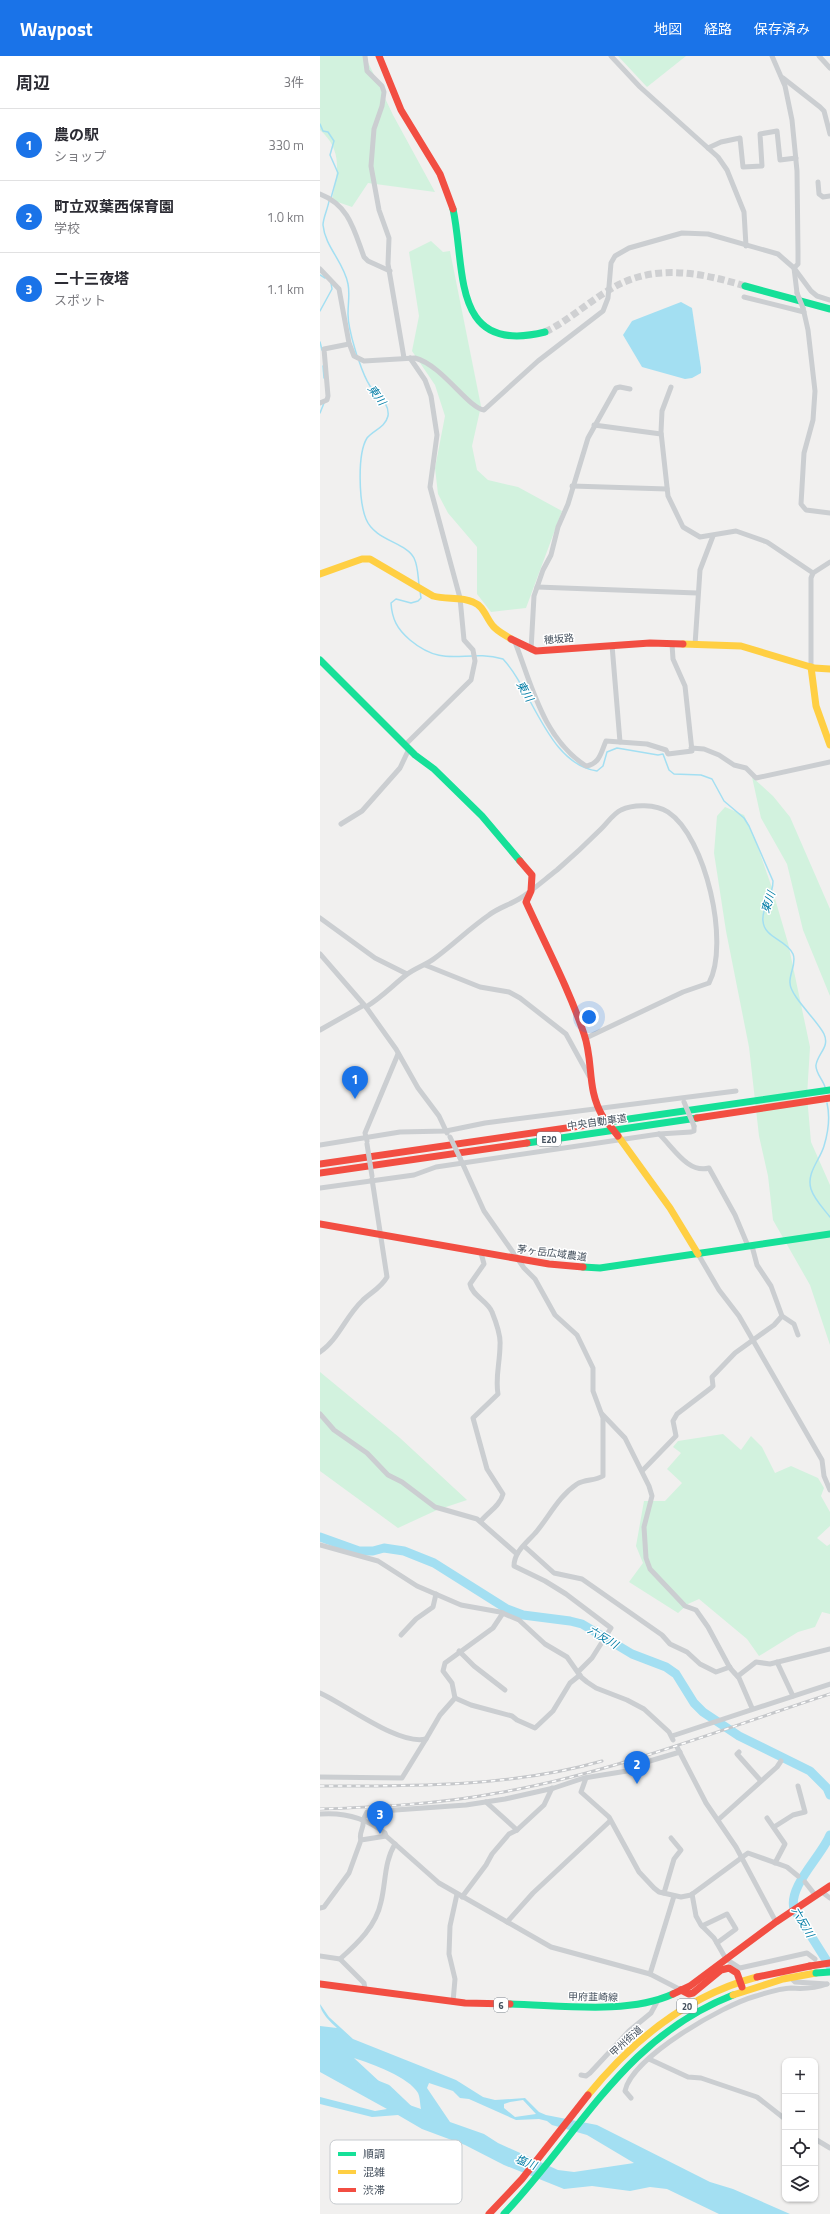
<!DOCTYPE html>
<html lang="ja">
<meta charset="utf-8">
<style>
:root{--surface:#fff;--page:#f2f2f3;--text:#2b2b33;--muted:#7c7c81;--line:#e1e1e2;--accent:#1a73e8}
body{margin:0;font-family:"Titillium Web","Noto Sans JP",sans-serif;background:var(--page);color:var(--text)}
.controls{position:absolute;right:12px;bottom:12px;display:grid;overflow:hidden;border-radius:8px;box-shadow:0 1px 3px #0004}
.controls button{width:36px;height:36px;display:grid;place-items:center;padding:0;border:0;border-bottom:1px solid var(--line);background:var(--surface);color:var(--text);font:20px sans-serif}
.you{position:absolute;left:269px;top:961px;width:14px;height:14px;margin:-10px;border:3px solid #fff;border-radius:50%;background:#1a73e8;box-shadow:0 0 0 6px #1a73e833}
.badge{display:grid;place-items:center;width:26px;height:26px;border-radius:50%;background:var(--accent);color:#fff;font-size:13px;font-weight:700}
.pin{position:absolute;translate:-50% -33px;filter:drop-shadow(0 1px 2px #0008)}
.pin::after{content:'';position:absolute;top:21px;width:14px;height:12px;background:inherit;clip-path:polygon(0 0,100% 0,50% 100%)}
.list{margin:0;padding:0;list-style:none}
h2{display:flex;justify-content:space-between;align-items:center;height:52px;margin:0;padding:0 16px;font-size:17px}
h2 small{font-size:13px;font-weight:400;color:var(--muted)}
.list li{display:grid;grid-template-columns:26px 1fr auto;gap:12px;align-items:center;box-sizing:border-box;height:72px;padding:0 16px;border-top:1px solid var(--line)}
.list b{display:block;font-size:15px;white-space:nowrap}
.list p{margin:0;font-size:13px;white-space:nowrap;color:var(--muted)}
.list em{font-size:13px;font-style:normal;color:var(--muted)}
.icon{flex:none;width:22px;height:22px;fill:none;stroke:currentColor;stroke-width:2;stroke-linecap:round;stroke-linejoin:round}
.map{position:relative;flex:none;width:510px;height:2158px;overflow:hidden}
header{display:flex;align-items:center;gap:24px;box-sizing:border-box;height:56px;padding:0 20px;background:var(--accent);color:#fff}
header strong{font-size:19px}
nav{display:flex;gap:22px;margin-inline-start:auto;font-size:14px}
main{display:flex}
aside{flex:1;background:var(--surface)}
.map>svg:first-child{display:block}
.green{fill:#d2f2de}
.water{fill:#a3dff2;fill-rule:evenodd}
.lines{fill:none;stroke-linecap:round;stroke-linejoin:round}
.stream{stroke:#a3dff2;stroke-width:1.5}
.river{stroke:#a3dff2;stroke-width:9}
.secondary-tunnel{stroke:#cfd0d2;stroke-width:7;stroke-dasharray:7 3.5;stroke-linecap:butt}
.street{stroke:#cbced1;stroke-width:5}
.fast{stroke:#16e098;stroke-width:7}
.slow{stroke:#ffcf43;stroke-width:7}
.jam{stroke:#f24e42;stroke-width:7}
.rail-casing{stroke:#c5c7ca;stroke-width:3}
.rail{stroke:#fff;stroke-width:1.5;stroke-dasharray:4.5;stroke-linecap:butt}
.street-bridge{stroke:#cbced1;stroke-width:5}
.fast-bridge{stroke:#16e098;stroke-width:7}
.jam-bridge{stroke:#f24e42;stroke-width:7}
.labels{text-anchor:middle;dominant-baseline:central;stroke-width:3;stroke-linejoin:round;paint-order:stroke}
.shield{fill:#fff;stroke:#7d858e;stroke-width:1}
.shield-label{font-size:9px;font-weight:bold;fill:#45515e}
.street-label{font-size:10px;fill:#45515e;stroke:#fff}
.water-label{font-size:11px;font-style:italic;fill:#027da6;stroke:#fff}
.key{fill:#fff;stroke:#c7cbcf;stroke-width:1}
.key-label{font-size:11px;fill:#45515e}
</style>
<header>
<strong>Waypost</strong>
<nav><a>地図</a><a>経路</a><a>保存済み</a></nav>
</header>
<main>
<aside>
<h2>周辺<small>3件</small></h2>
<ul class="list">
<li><span class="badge">1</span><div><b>農の駅</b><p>ショップ</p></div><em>330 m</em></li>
<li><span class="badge">2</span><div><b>町立双葉西保育園</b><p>学校</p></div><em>1.0 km</em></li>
<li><span class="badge">3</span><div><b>二十三夜塔</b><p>スポット</p></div><em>1.1 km</em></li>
</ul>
</aside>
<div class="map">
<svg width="510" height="2158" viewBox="0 0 510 2158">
<rect width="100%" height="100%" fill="#f1f0ef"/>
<!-- green -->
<g class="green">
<path d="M0 0H45L73 59 115 136 48 127 32 151 12 144C18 117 23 94 0 74Z"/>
<path d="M298 0H366L327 31Z"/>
<path d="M111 185 123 196 130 195 161 350 152 390 157 414 168 424 198 431 242 455 206 552 171 556 157 538V491L128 457 118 438 115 412 125 360 115 329 92 295 99 260 89 196Z"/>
<path d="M432 721 453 740 470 761 510 853V940L483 874 467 808 441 762Z"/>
<path d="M405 751 424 759 435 783 451 829 468 887 490 991 487 1040 491 1086 510 1129V1289L490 1229 453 1164 448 1120 439 1080 429 991 406 875 394 797 397 760Z"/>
<path d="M0 1316 80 1382 147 1444 117 1454 78 1472 0 1415Z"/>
<path d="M403 1378 421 1394 431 1380 442 1391 455 1417 471 1410 498 1422 504 1432 501 1440 510 1456V1470L497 1482 507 1490 510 1488V1558L502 1556 495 1571 478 1576 439 1600 427 1583 379 1543 368 1548 358 1557 309 1526 323 1507 316 1490 324 1445H345L362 1427 347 1413 361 1397 353 1391 358 1385Z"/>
</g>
<!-- water -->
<g class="water">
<path d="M361 246 372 252 381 312V317L372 322 365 323 322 311 303 279 312 265Z"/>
<path d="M0 1948 9 1961 33 1983 136 2024 163 2041 175 2044 205 2042 219 2056 226 2059 277 2069 390 2126 413 2133 470 2158H399L347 2133 330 2131 310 2135 272 2130 244 2133 184 2109 145 2089 102 2073 78 2059 52 2061 0 2048V2041L55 2055 67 2053 0 2016V1970L17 1972C11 1967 0 1956 0 1948ZM34 2002C52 2008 89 2021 98 2037 100 2041 100 2048 101 2053L72 2043 61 2027ZM109 2027 133 2035 140 2042 149 2043 196 2064 219 2063 227 2065 232 2069 267 2079 314 2107 254 2116 238 2114 178 2087 164 2078 130 2066 107 2032ZM203 2044 216 2058 195 2061 184 2052V2048L190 2046Z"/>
</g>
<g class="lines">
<!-- stream -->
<g class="stream">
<path d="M0 68 3 75 8 76 14 85 10 99 18 117 11 142"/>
<path d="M9 145C8 152 3 162 3 169 5 191 24 206 28 228 30 238 28 247 28 258 28 272 33 286 37 300"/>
<path d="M0 219 5 222"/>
<path d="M0 255 12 233 11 227"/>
<path d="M0 286 2 294"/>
<path d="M39 305C42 314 45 322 50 330 56 340 70 346 68 360 65 372 53 374 47 382 37 398 39 446 46 463 55 485 86 486 94 502 98 510 98 520 99 529"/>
<path d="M3 310 4 322"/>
<path d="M0 357 4 347"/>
<path d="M100 535 101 542 98 545 91 547 76 543 71 547C72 563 77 573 90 584 126 614 145 592 183 603 213 635 228 708 277 715L283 710 287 696 297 692 338 699 343 698 349 714 354 718 381 719 392 723 404 745 424 762 429 770 453 825C453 842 441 852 443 865 444 882 467 884 473 898 477 907 469 918 470 927 470 940 498 965 504 978 510 991 498 997 496 1009 495 1016 503 1024 505 1031"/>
<path d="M507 1047C510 1060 508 1077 504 1090 500 1104 486 1117 491 1133 494 1143 503 1152 510 1161"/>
</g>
<!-- river -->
<g class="river">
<path d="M0 1481 39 1495H53L64 1492 84 1495 114 1507 187 1553 203 1559 250 1565 262 1568 312 1598 346 1611 356 1618 374 1647 383 1656 419 1680 490 1715 507 1732 510 1739"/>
<path d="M510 1779C501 1801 468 1830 474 1853L510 1910"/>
<path d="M52 2027 67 2033 88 2053"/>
</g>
<!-- secondary-tunnel -->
<path class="secondary-tunnel" d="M225 276C248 265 267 247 289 234 332 207 379 216 425 230"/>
<!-- street -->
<g class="street">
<path d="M45 0 47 15 62 30 64 36 62 50 54 73 51 110 59 154 69 182 68 208 84 302"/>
<path d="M291 0 320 31 398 101 407 114 424 156 426 190"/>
<path d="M452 0 465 30 472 64 477 115 478 196V208L474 212 477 237"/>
<path d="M499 0 510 12"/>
<path d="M463 22 500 51 504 55 510 78"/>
<path d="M388 92 401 86 420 82 423 111 442 110 440 78 457 75 460 104 476 102"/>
<path d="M498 126 499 138 503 141 510 140"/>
<path d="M0 138C29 149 34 174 44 201L48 205 70 215"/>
<path d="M0 213 19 233 29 287 34 300 44 305 95 302C122 309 148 352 164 354L218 305 283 255 288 242 291 207 295 200 309 192 362 177 388 178 458 198 474 212 491 235 497 240 510 244"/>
<path d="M424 241 484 256"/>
<path d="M483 252 488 274 495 335 493 364 484 397 481 448 486 454 510 457"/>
<path d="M351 331 342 355 341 376 348 440 363 471 380 481 416 475 447 486 493 517"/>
<path d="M0 347 7 344 8 340 4 293 29 288"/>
<path d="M274 369 341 378"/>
<path d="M252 430 347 433"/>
<path d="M217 531 377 537"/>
<path d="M195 586C212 630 223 682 266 710 280 708 281 696 286 685L327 688 346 694 348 698 372 695 365 630 353 603 352 588"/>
<path d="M292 589 300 686"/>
<path d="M375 589 380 514 393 480"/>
<path d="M211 594 214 540 223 514 231 499 238 471 248 448 268 382 296 332 300 331 310 333"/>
<path d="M491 611V522L493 517 510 506"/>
<path d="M85 689 151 624 155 605 153 594 144 584 140 542 110 431 117 379 111 340 105 324 90 302"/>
<path d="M371 692 384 693 399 699 414 709 426 712 436 722 510 706"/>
<path d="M21 768 42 755 80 712 89 693"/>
<path d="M0 862 55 902 87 918"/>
<path d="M0 898 46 951 76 993 98 1032 119 1060 127 1077"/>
<path d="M105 909 160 931 189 936 200 942 246 978 269 1020"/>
<path d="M46 951C62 941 72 930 86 919 95 912 106 909 115 902 134 888 150 872 169 859 178 852 189 849 199 843 212 835 224 824 237 814 252 801 267 787 281 773 287 767 294 757 301 754 313 748 336 748 348 756 386 781 410 888 389 927L363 936 266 982"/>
<path d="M0 974 44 949"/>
<path d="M339 1078C353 1091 368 1118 389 1112L415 1159 428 1190"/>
<path d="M47 1085 45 1077 78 998"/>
<path d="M0 1089 80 1076 126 1075 165 1067 416 1035"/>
<path d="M140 1102 164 1155 204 1212 215 1223 235 1259 257 1279 273 1312V1335L283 1362V1420C275 1425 265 1423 257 1428 239 1440 230 1459 217 1475 208 1486 194 1495 194 1510L225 1525 246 1538 291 1572 272 1602 258 1616"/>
<path d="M0 1132 94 1119 116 1111 339 1078 371 1076 374 1075V1070"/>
<path d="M432 1190 437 1209 451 1230 462 1260 474 1268 478 1279"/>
<path d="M378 1198 399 1234 419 1260 502 1404 504 1420 510 1434"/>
<path d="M0 1296C18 1284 26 1260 42 1245 50 1237 61 1232 67 1221L52 1123"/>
<path d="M0 1358 14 1374 47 1397 68 1419 82 1426 115 1451 157 1463 197 1498"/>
<path d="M282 1358 305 1382 329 1430 332 1440 324 1471 326 1502 330 1513 365 1550 376 1554 388 1571 410 1612 419 1622 432 1652"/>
<path d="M323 1414 356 1380 353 1365 357 1358 391 1332 393 1330 392 1321 415 1297 454 1269 462 1260"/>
<path d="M161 1465C168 1456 180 1450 183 1438L167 1413 153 1362 178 1338C175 1321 180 1307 180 1289 181 1280 176 1266 172 1256 168 1245 152 1240 150 1228L164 1208 161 1197"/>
<path d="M0 1489 58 1505 97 1530 141 1549 180 1556 199 1564 225 1588 247 1601 261 1621 267 1626 276 1632 307 1644 324 1653 349 1676 353 1684"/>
<path d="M204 1490 234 1517 262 1523 342 1579 350 1588 367 1596 380 1608 396 1616 410 1611"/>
<path d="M81 1579 96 1563 113 1551 116 1538"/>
<path d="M139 1595 154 1610 185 1634"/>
<path d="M457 1606 473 1640"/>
<path d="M418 1620 436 1606 450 1608 510 1593"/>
<path d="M0 1637C25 1648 79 1690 106 1683L120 1659 135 1642 132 1627 123 1615 125 1607 173 1572 183 1557"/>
<path d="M135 1642 151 1649 192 1660 197 1664 215 1672 233 1655 250 1627 260 1619"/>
<path d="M352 1680 510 1628"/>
<path d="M357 1691 386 1747 416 1791 456 1866"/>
<path d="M419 1696 417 1698 441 1725"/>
<path d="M0 1721 82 1722 106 1683"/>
<path d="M266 1722 261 1736 289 1761 319 1816 334 1832 339 1836 361 1841 371 1839 428 1797 467 1811 478 1820"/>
<path d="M166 1746 197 1774"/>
<path d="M0 1758C25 1756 46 1762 65 1777L66 1780 119 1827 231 1891 330 1918 361 1934"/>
<path d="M447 1762 465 1788 455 1807"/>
<path d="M398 1764 457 1711 461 1705"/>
<path d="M454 1771 473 1759 485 1756 478 1730"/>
<path d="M41 1784C38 1777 45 1771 43 1764L47 1756 146 1749 185 1743 234 1732 264 1722 307 1715 323 1707 360 1696"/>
<path d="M485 1826 496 1840"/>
<path d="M502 1836 510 1842"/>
<path d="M344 1837 354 1803 361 1794 351 1782"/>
<path d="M372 1838 376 1860 381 1869 394 1882 406 1903 420 1912 487 1897 495 1903"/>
<path d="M142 1841 166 1809 172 1798 189 1778 197 1774 224 1749 232 1732"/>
<path d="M0 1852 4 1851 29 1817 41 1784 66 1780"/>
<path d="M187 1866 213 1837 290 1765"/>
<path d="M382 1870 407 1858 416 1873 397 1887"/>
<path d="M0 1900 20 1903 44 1927 45 1933"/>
<path d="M20 1903C38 1887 56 1870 61 1846 66 1826 64 1806 75 1788"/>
<path d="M330 1918 354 1840"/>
<path d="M472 1923 475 1926 507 1928"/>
<path d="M133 1946 135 1923 129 1898 130 1870 137 1838"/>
<path d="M329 2003 368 2021 381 2022 437 2041 465 2063"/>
<path d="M261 2019 266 2020 270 2017 309 1975 331 1957 338 1944"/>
<path d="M311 2042 305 2035C312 2001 403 1949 436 1940 446 1937 461 1932 471 1932 483 1933 496 1932 507 1928"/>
<path d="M495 2083 510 2092"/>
</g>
<!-- fast -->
<g class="fast">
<path d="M133 153C146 212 130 300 225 276"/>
<path d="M425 230 510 253"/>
<path d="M0 604 95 699 114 713 162 760 200 805"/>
<path d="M274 1068 510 1034"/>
<path d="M207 1087 377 1062"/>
<path d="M263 1211 280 1212 510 1178"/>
<path d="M190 1948C240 1949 307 1959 353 1938"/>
<path d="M184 2158C260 2078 303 1982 413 1939"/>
</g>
<!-- slow -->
<g class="slow">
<path d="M0 518 42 503H50L113 540C126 544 140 540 153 546 164 550 166 562 173 570 177 575 185 579 191 583"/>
<path d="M363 588 421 590 494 612 510 613"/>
<path d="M491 611 496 650 510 689"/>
<path d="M298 1080 350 1152 378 1198"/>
<path d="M413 1939 463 1923 496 1917"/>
<path d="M268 2039C312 1985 368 1939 437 1921"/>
</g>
<!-- jam -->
<g class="jam">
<path d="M59 0 81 54 120 118 133 153"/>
<path d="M191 583 216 595 330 587 363 588"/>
<path d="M200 805 212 819 211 835 206 846C226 890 249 933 264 978 274 1007 266 1032 283 1061"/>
<path d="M377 1062 510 1042"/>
<path d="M0 1108 274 1068"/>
<path d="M0 1117 207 1087"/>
<path d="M0 1168 229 1208 263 1211"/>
<path d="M437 1921 490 1910"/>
<path d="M0 1928 145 1947 190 1948"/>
<path d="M361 1934 369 1938 373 1937 401 1914 409 1912 417 1917 422 1931"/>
<path d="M353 1938 370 1930 456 1866 510 1830"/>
<path d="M169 2158 202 2123 268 2039"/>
</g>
<defs>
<g id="rail">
<path d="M0 1730C93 1730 192 1731 282 1705"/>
<path d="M0 1753C59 1751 119 1748 177 1737 289 1718 402 1673 510 1638"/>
</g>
</defs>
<!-- rail casing -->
<use href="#rail" class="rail-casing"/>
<!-- rail -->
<use href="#rail" class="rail"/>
<!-- street-bridge -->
<g class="street-bridge">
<path d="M477 237 483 252"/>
<path d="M364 1046 374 1070"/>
<path d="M130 1081 140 1102"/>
<path d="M47 1088 52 1120"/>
</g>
<!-- fast-bridge -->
<path class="fast-bridge" d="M496 1917 510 1916"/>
<!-- jam-bridge -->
<g class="jam-bridge">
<path d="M283 1061 298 1080"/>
<path d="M490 1910 510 1907"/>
</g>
</g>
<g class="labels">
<!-- shield labels -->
<g class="shield">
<rect x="217" y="1076" width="24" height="14" rx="3"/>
<rect x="174" y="1942" width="14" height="14" rx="3"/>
<rect x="357" y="1943" width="20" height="14" rx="3"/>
</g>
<g class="shield-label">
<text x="229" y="1083">E20</text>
<text x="181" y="1949">6</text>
<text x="367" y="1950">20</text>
</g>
<!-- street labels -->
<g class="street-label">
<text transform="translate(239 583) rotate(-5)">穂坂路</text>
<text transform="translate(277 1066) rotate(-8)">中央自動車道</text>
<text transform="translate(232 1197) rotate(7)">茅ヶ岳広域農道</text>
<text transform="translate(273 1941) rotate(1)">甲府韮崎線</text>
<text transform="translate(306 1985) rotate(-42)">甲州街道</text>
</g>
<!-- water labels -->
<g class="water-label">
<text transform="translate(57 339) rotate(54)">東川</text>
<text transform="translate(205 635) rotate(59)">東川</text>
<text transform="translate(448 846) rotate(-72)">東川</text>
<text transform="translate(283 1581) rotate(31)">六反川</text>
<text transform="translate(483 1866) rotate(60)">六反川</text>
<text transform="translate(206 2106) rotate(21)">塩川</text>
</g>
</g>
<!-- legend -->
<rect x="10" y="2084" width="132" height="64" rx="6" class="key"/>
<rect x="18" y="2096" width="18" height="4" fill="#16e098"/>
<rect x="18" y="2114" width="18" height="4" fill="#ffcf43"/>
<rect x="18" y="2132" width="18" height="4" fill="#f24e42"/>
<g class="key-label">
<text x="43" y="2102">順調</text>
<text x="43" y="2120">混雑</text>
<text x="43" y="2138">渋滞</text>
</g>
</svg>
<div class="controls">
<button>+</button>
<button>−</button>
<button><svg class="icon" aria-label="locate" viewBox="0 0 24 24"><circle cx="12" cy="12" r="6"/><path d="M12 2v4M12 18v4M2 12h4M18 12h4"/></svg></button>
<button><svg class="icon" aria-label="layers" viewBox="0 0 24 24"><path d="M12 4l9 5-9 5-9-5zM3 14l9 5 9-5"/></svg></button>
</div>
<div class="you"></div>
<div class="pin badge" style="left:35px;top:1043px">1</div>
<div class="pin badge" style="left:317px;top:1728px">2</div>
<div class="pin badge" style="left:60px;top:1778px">3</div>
</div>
</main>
